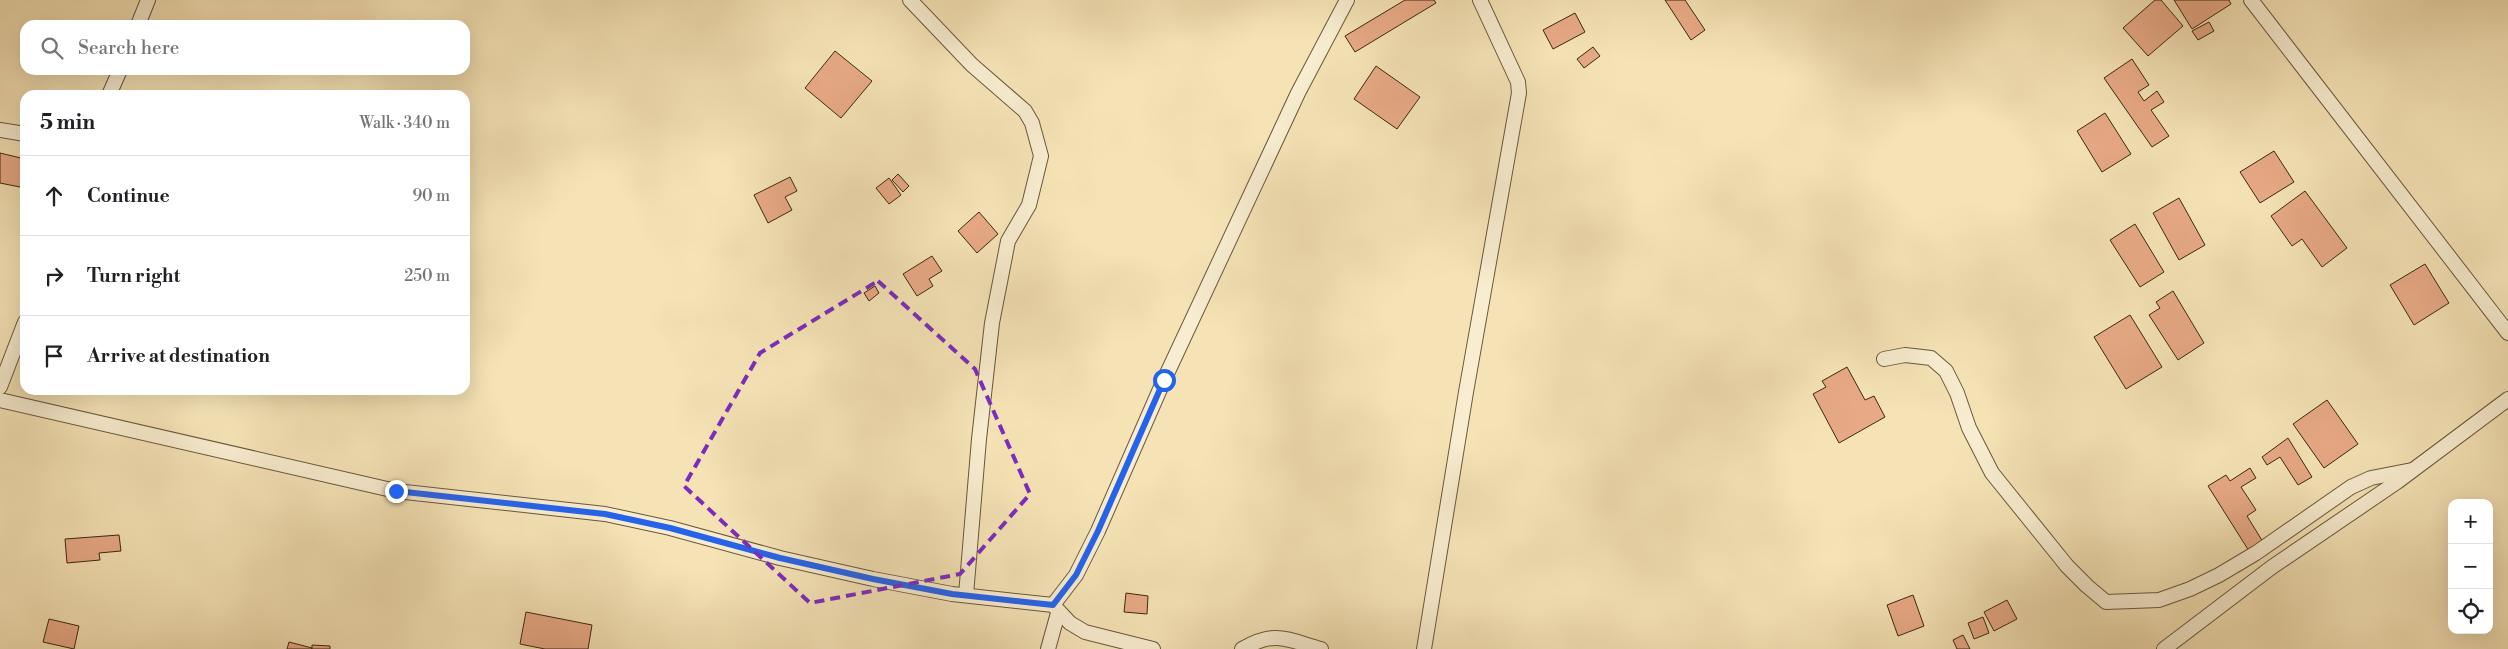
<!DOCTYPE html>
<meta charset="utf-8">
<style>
:root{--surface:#fff;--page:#f2f2f2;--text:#202124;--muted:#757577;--line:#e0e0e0}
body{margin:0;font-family:"Libre Bodoni",serif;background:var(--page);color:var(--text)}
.controls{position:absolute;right:15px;bottom:15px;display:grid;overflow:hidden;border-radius:10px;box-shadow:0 5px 20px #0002}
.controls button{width:45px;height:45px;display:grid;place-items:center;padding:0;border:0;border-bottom:1px solid var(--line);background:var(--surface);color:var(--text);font:25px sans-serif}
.stop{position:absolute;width:15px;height:15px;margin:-11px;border:4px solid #2563eb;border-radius:50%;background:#fff}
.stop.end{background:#2563eb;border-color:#fff;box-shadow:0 1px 5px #0008}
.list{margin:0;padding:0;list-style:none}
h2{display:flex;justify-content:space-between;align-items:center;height:65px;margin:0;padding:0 20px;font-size:21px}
h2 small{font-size:16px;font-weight:400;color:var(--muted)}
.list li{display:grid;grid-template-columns:32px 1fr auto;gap:15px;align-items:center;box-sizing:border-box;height:80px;padding:0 20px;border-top:1px solid var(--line)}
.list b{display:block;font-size:19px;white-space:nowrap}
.list em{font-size:16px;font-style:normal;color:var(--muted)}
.icon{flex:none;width:28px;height:28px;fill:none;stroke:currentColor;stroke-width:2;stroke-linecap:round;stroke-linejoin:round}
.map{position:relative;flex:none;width:2508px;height:649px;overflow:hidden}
.search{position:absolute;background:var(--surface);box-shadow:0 5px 20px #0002;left:20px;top:20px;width:450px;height:55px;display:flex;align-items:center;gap:12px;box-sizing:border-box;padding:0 18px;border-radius:15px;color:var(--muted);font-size:19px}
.panel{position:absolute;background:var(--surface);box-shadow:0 5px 20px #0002;left:20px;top:90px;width:450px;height:305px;border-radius:15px}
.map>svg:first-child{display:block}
.building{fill:#e8aa86;stroke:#3b2812}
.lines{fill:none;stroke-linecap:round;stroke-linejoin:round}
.street-casing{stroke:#6a573b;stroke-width:16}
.street{stroke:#f8edd0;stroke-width:14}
.route{stroke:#2563eb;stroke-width:6}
.marked{fill:none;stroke:#7b2cbf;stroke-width:4;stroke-dasharray:10 6;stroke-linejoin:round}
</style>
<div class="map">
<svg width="2508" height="649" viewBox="0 0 2508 649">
<rect width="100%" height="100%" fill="#f5e3b6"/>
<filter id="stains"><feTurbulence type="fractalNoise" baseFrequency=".004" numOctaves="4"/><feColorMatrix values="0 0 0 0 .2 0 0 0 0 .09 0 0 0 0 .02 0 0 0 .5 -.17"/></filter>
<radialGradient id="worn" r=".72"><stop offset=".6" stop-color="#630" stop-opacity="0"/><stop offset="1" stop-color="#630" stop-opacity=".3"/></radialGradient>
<!-- building -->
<g class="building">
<path d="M1405 0H1434L1436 3 1355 52 1345 36Z"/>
<path d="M1665 0H1685L1705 30 1691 40Z"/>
<path d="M2155 0H2161L2183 26 2148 56 2123 28Z"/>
<path d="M2174 0H2229L2231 4 2192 29Z"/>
<path d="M1575 13 1585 32 1553 49 1543 30Z"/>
<path d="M2209 22 2214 31 2198 40 2192 31Z"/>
<path d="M1593 47 1600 56 1584 68 1577 59Z"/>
<path d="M835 51 872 81 841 118 805 88Z"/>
<path d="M2132 59 2149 85 2138 92 2144 101 2157 91 2164 102 2151 110 2169 136 2152 147 2104 78Z"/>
<path d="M1376 66 1420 97 1397 129 1354 99Z"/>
<path d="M2105 113 2131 154 2102 172 2077 131Z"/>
<path d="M2274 151 2294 182 2260 203 2240 172Z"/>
<path d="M0 153 25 159V210L21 209 25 188 0 183Z"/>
<path d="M898 174 909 186 903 192 892 180Z"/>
<path d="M790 177 797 191 785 197 792 210 768 223 754 195Z"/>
<path d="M889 178 901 195 889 204 876 188Z"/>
<path d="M2305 191 2347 248 2322 267 2302 239 2292 246 2271 216Z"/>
<path d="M2179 198 2205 245 2179 260 2153 213Z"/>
<path d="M979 212 998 234 977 253 958 231Z"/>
<path d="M2135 224 2164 272 2140 287 2110 240Z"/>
<path d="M932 256 942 271 929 279 933 286 917 296 903 274Z"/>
<path d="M2425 264 2449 303 2414 325 2390 285Z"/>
<path d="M875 286 879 293 869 301 864 293Z"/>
<path d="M2173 291 2204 343 2178 360 2149 315 2160 308 2156 302Z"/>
<path d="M2130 315 2162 367 2126 389 2094 337Z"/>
<path d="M1847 367 1865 400 1874 396 1885 417 1839 443 1813 394 1826 387 1822 381Z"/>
<path d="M2327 400 2358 444 2324 468 2293 424Z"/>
<path d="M2288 438 2312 477 2298 485 2280 457 2267 465 2262 457Z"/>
<path d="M2250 468 2256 478 2241 487 2256 510 2247 516 2263 542 2249 551 2208 486 2226 475 2230 481Z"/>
<path d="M119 535 121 551 99 553 100 560 67 563 65 539Z"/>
<path d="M1126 593 1148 596 1147 614 1124 612Z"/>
<path d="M1913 595 1924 626 1898 636 1887 605Z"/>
<path d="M2007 600 2017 619 1994 631 1984 612Z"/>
<path d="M526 612 592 625 588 649H545L520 644Z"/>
<path d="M1983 617 1989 633 1974 639 1968 623Z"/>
<path d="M49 619 79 626 74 649 43 642Z"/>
<path d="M1963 635 1970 649H1957L1953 640Z"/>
<path d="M289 642 312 648 311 649H287Z"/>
<path d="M312 645 330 646V649H312Z"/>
</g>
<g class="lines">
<defs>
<g id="street">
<path d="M910 0 972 65 1025 111 1032 123 1041 156 1029 205 1008 241 992 323 979 439 966 595"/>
<path d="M2251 0 2508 333"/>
<path d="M138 25 148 0"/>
<path d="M109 95 120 70"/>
<path d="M0 130 25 134"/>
<path d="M1884 359 1905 355 1931 358 1946 371 1957 393 1969 428 1992 473 2067 566 2087 586 2106 602 2159 600 2190 589 2219 575 2256 553 2351 487 2371 478 2412 470"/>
<path d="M0 387 25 322"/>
<path d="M0 400 396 491 605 514 670 528 780 558 873 579 952 594 1053 605 1070 623 1085 632 1153 649"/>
<path d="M1053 605 1076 575 1098 531 1164 380 1298 93 1347 0"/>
<path d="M1048 649 1058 613"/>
<path d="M1242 649C1276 630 1285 639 1321 649"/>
<path d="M1424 649 1466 392 1519 93 1518 82 1480 0"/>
<path d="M2164 649 2272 567 2397 482 2508 399"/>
</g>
</defs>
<!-- street casing -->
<use href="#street" class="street-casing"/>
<!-- street -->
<use href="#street" class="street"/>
</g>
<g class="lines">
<!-- route -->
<path class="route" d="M396 491 605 514 670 528 780 558 873 579 952 594 1053 605 1076 575 1098 531 1164 380"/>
</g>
<!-- marked area -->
<path class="marked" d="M878 281 975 369 1030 494 960 574 810 603 684 486 760 353Z"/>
<rect width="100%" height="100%" filter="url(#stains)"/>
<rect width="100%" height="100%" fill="url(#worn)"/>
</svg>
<div class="controls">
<button>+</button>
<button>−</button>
<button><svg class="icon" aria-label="locate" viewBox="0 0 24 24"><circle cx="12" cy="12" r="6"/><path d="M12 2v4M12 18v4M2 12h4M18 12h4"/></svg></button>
</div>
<div class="stop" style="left:1164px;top:380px"></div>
<div class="stop end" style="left:396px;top:491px"></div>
<div class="search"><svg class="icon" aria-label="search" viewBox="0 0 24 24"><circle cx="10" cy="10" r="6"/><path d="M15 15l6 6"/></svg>Search here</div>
<section class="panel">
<h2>5 min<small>Walk · 340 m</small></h2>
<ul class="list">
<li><svg class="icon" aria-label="ahead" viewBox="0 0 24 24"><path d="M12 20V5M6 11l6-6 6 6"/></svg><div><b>Continue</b></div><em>90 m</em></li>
<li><svg class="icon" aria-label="right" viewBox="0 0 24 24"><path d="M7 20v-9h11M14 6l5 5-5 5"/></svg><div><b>Turn right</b></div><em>250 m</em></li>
<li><svg class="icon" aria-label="arrive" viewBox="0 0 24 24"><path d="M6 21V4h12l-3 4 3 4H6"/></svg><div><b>Arrive at destination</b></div></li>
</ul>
</section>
</div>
